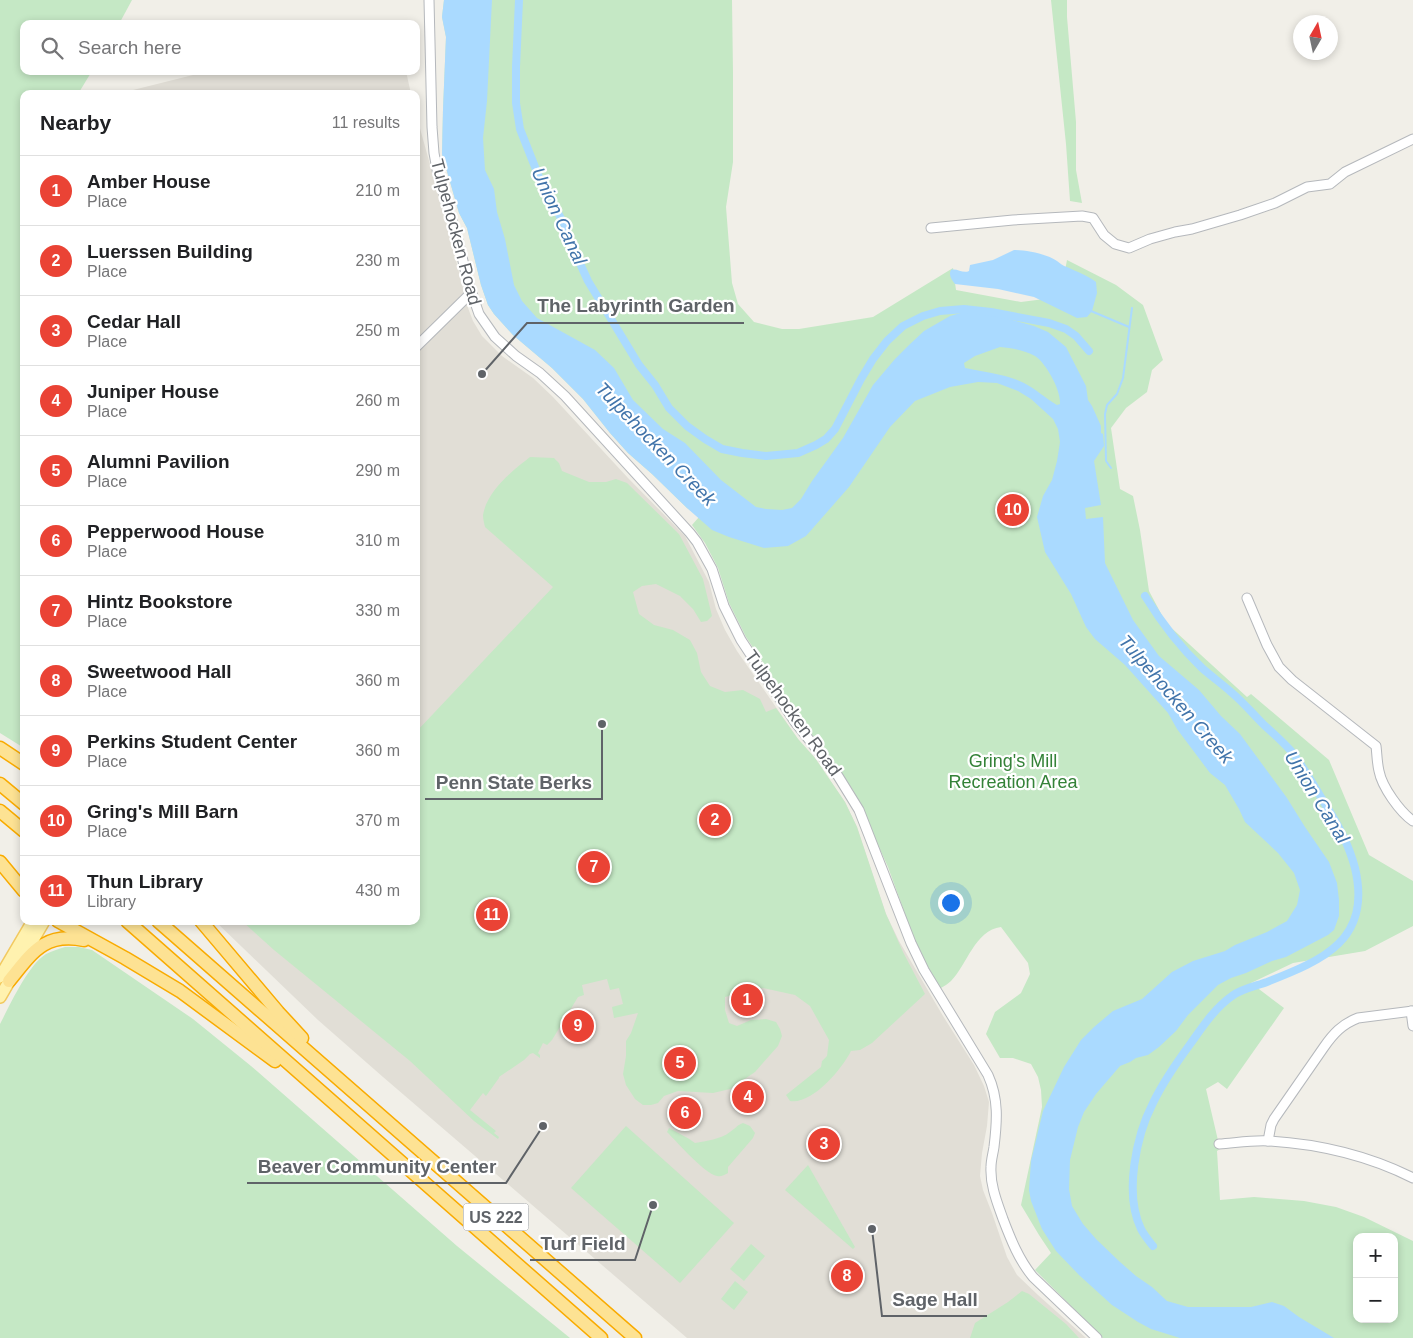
<!DOCTYPE html>
<meta charset="utf-8">
<style>
:root{--surface:#fff;--page:#f6f6f6;--text:#202124;--muted:#757577;--line:#e0e0e0;--accent:#ea4335}
body{margin:0;font-family:Helvetica,sans-serif;background:var(--page);color:var(--text)}
.controls{position:absolute;right:15px;bottom:15px;display:grid;overflow:hidden;border-radius:10px;box-shadow:0 2px 8px #0003}
.controls button{width:45px;height:45px;display:grid;place-items:center;padding:0;border:0;border-bottom:1px solid var(--line);background:var(--surface);color:var(--text);font:25px sans-serif}
.compass{position:absolute;left:1293px;top:15px;width:45px;height:45px;border-radius:50%;background:var(--surface);box-shadow:0 2px 8px #0003;rotate:9deg}
.you{position:absolute;left:950px;top:902px;width:18px;height:18px;margin:-12px;border:4px solid #fff;border-radius:50%;background:#1a73e8;box-shadow:0 0 0 8px #1a73e833}
.badge{display:grid;place-items:center;width:32px;height:32px;border-radius:50%;background:var(--accent);color:#fff;font-size:16px;font-weight:700}
.pin{position:absolute;translate:-50% -50%;border:2px solid #fff;box-shadow:0 1px 5px #0006}
.list{margin:0;padding:0;list-style:none}
h2{display:flex;justify-content:space-between;align-items:center;height:65px;margin:0;padding:0 20px;font-size:21px}
h2 small{font-size:16px;font-weight:400;color:var(--muted)}
.list li{display:grid;grid-template-columns:32px 1fr auto;gap:15px;align-items:center;box-sizing:border-box;height:70px;padding:0 20px;border-top:1px solid var(--line)}
.list b{display:block;font-size:19px;white-space:nowrap}
.list p{margin:0;font-size:16px;white-space:nowrap;color:var(--muted)}
.list em{font-size:16px;font-style:normal;color:var(--muted)}
.icon{flex:none;width:28px;height:28px;fill:none;stroke:currentColor;stroke-width:2;stroke-linecap:round;stroke-linejoin:round}
.map{position:relative;flex:none;width:1413px;height:1338px;overflow:hidden}
.search{position:absolute;background:var(--surface);box-shadow:0 2px 8px #0003;left:20px;top:20px;width:400px;height:55px;display:flex;align-items:center;gap:12px;box-sizing:border-box;padding:0 18px;border-radius:10px;color:var(--muted);font-size:19px}
.panel{position:absolute;background:var(--surface);box-shadow:0 2px 8px #0003;left:20px;top:90px;width:400px;height:835px;border-radius:10px}
.map>svg:first-child{display:block}
.education{fill:#e1ded6}
.green{fill:#c5e8c5;fill-rule:evenodd}
.water{fill:#aadaff;fill-rule:evenodd}
.lines{fill:none;stroke-linecap:round;stroke-linejoin:round}
.stream{stroke:#aadaff;stroke-width:2}
.canal{stroke:#aadaff;stroke-width:8}
.minor-casing{stroke:#b5b8bc;stroke-width:11}
.major-casing{stroke:#f2c960;stroke-width:14}
.highway-casing{stroke:#f9ab00;stroke-width:15}
.minor{stroke:#fff;stroke-width:9}
.major{stroke:#fff2af;stroke-width:11}
.highway{stroke:#fde293;stroke-width:12}
.labels{text-anchor:middle;dominant-baseline:central;stroke-width:4.5;stroke-linejoin:round;paint-order:stroke}
.shield{fill:#fff;stroke:#8f9295;stroke-width:1}
.shield-label{font-size:16px;font-weight:bold;fill:#5f6368}
.street-label{font-size:18px;fill:#5f6368;stroke:#fff}
.park-label{font-size:18px;fill:#348238;stroke:#fff}
.water-label{font-size:19px;font-style:italic;fill:#4174aa;stroke:#fff}
.leader{fill:none;stroke:#5f6368;stroke-width:2}
.callout-dot{fill:#5f6368;stroke:#fff;stroke-width:2}
.callout-label{font-size:19px;text-anchor:middle;font-weight:bold;fill:#5f6368;stroke:#fff;stroke-width:4.5;stroke-linejoin:round;paint-order:stroke}
</style>
<div class="map">
<svg width="1413" height="1338" viewBox="0 0 1413 1338">
<rect width="100%" height="100%" fill="#f1efe8"/>
<!-- education -->
<g class="education">
<path d="M209 71H406L411 94H117Z"/>
<path d="M416 114 449 233 468 308 473 321 482 336 502 356 533 378 553 397 628 478 685 536 709 582 716 609 725 630 737 651 798 739 815 758 845 802 857 827 886 914 899 941 943 1016 974 1065 984 1086 989 1102 987 1126 982 1153 980 1176 983 1190 992 1213 1007 1257 1017 1275 1038 1295 1086 1338H687L383 1077 318 1020 215 921H416Z"/>
</g>
<!-- green -->
<g class="green">
<path d="M0 0H132L119 24H24V71H92L78 94H24V748L0 733Z"/>
<path d="M444 0H732L733 73V162L726 207 732 283 738 304 754 322 782 329H799L873 317 953 268 956 290 1021 302 1060 297 1067 260 1116 285 1143 305 1163 360 1152 370 1147 392 1126 408 1111 428 1120 489 1133 496 1140 530 1149 591 1166 623 1247 697 1251 694 1329 760 1369 855 1413 881V926L1365 951 1293 963 1251 983 1284 1008 1227 1089 1218 1082 1206 1089 1220 1149 1217 1151 1220 1200 1254 1197 1304 1201 1336 1207 1364 1217 1413 1241V1338H1103L1035 1270 1051 1253 1039 1235 1021 1205 1042 1107 1041 1090 1038 1077 1031 1064 1013 1058H1000L986 1034 995 1012 1021 993 1030 974 1028 963 1001 927C975 930 967 965 951 981 948 984 944 986 941 988L932 976 917 947 888 867 853 790 799 717 746 637 729 603 718 568 705 543 692 525 699 517 687 508 652 474 628 453 610 433 583 399 552 368 513 335 494 314 488 305 481 285 467 228 459 213 442 154 443 110 446 37 442 17ZM1357 1237H1394V1319H1357Z"/>
<path d="M1051 0H1067V17L1076 122V170L1082 203 1070 201 1066 144Z"/>
<path d="M530 457 554 458 559 463 562 471 589 482H606L616 479 627 483 679 534 703 579 712 616 707 621 701 622 693 609 680 596 656 584 642 586 633 592 639 614 654 625 673 630 690 640 697 653 701 672 710 686 725 692 743 690 760 699 766 712 776 708 798 739 815 758 845 802 857 827 886 914 903 952 925 994 872 1043 860 1050 851 1051C842 1069 812 1105 790 1101L786 1095 821 1067 822 1061 827 1056 829 1040 810 1006 795 995 763 988 725 997V1010L729 1023 737 1026 751 1020 766 1019 776 1022 780 1029 782 1036 778 1046 755 1072 730 1089 713 1093 678 1091 664 1096 658 1103 651 1105H643L635 1099 626 1085 623 1074 626 1056V1041L631 1033 638 1013 614 1018 612 1007 623 1004 619 988 610 990 607 979 582 985 584 995 578 997 552 1040 547 1045 543 1043 538 1053 540 1055V1058L533 1053 530 1054 524 1060 499 1077V1078L486 1096 483 1093 470 1110 496 1131 494 1133 499 1137 498 1139 474 1121 410 1061 274 950 242 921H416V732L553 587 485 527C484 523 483 519 483 515 487 491 512 471 530 457Z"/>
<path d="M65 947H79L92 950 193 1019 251 1066 457 1246 570 1338H0V1024C10 1005 28 965 46 954 52 951 58 949 65 947Z"/>
<path d="M743 1123 750 1126 755 1133 753 1138 728 1167V1173C724 1175 721 1177 717 1176 705 1174 677 1142 667 1132L669 1128C678 1133 687 1137 695 1143 706 1141 721 1139 730 1132 736 1128 736 1126 743 1123Z"/>
<path d="M626 1126 734 1223 680 1283 571 1188Z"/>
<path d="M808 1165 855 1247 853 1249 785 1190Z"/>
<path d="M751 1244 765 1256 744 1281 730 1269Z"/>
<path d="M735 1281 748 1292 734 1310 721 1299Z"/>
<path d="M1022 1291 1029 1294 1066 1324 1079 1338H970L975 1323 1008 1302Z"/>
</g>
<!-- water -->
<g class="water">
<path d="M444 0H492L487 101 483 138 485 170 494 189 497 212 505 239 514 285 522 301 537 318 595 350 614 368 633 400 663 429 685 443 721 480 756 507 766 509 782 510 792 508 801 499 812 481 843 438 873 385 895 359 909 345 924 331 950 316 964 312 994 315 1034 326 1048 332 1066 347 1086 386 1088 400 1092 406 1101 426V433L1103 434 1104 446 1094 461 1101 505 1085 508 1086 519 1103 517 1105 563 1133 620 1159 656 1199 690 1221 716 1240 734 1287 798 1305 827 1329 862 1337 883 1339 900V916L1334 930 1328 935 1286 957 1272 961 1246 973 1231 978 1218 985 1188 1015 1176 1031 1159 1047 1148 1055 1136 1058 1130 1062 1120 1066 1096 1094 1084 1112 1078 1127 1070 1160 1069 1189 1072 1206 1083 1224 1096 1239 1120 1262 1136 1276 1152 1287 1167 1301 1188 1307H1251L1272 1302 1284 1306 1299 1317 1334 1338H1180L1151 1329 1138 1322 1112 1305 1079 1275 1056 1251 1042 1229 1031 1201 1029 1190 1031 1161 1043 1111 1064 1067 1081 1040 1094 1027 1113 1011 1142 999 1172 972 1193 961 1225 951 1235 945 1267 932 1287 921 1297 905 1300 890 1294 873 1278 853 1245 822 1239 809 1225 785 1210 773 1177 729 1168 713 1125 665 1095 639 1086 627 1071 594 1045 552 1037 517 1043 496 1052 480 1057 461 1060 442 1058 429 1053 419 1031 399 1018 391 997 383 978 382 950 387 915 401 890 427 849 487 806 536 788 546 764 548 729 537 712 530 687 508 652 474 628 453 610 433 583 399 552 368 513 335 494 314 488 305 481 285 467 228 459 213 442 154 443 110 446 37 442 17ZM1000 347C1012 348 1024 350 1035 356 1046 363 1061 390 1060 404L1057 405C1045 398 1036 389 1024 383 1006 374 984 372 965 368L964 363 975 356Z"/>
<path d="M1014 250C1026 250 1047 254 1057 261 1060 263 1063 266 1067 267 1077 272 1087 275 1096 282L1097 293 1092 311 1087 317 1077 318 1034 297 998 289 955 284C952 280 948 275 951 270 957 268 963 274 969 271L970 265 993 260Z"/>
</g>
<g class="lines">
<!-- stream -->
<g class="stream">
<path d="M1091 311 1129 327"/>
<path d="M1111 468 1106 461 1105 414 1107 405 1117 394 1123 378 1132 308"/>
</g>
<!-- canal -->
<g class="canal">
<path d="M519 0 516 67V103L520 129 539 177 565 226 573 248 588 281 639 365 655 385 669 408 687 426 705 439 722 449 742 453 766 456 798 453 816 445 826 439 835 429 861 379 873 359 887 341 903 326 923 316 940 311 964 309 991 312 1049 323 1066 329 1076 336 1089 351"/>
<path d="M1145 596C1161 622 1180 647 1202 668 1211 676 1222 684 1231 692 1243 702 1253 714 1264 725 1273 733 1283 742 1291 751 1304 767 1314 786 1325 804 1338 824 1349 845 1355 868 1372 940 1323 960 1267 982 1256 986 1241 989 1232 996 1215 1008 1203 1026 1191 1043 1177 1062 1163 1082 1153 1103 1136 1136 1124 1194 1141 1229 1144 1235 1149 1241 1153 1246"/>
</g>
<defs>
<g id="minor">
<path d="M429 0 432 127 434 153 438 175 458 240 468 282 479 314 495 337 516 356 540 373 565 396 690 533 697 542 712 569 724 606 741 640 795 722 838 776 859 810 911 943 924 970 988 1075C999 1099 997 1122 994 1147 993 1154 991 1160 991 1167 990 1185 997 1202 1003 1219 1011 1240 1019 1260 1033 1277L1097 1338"/>
<path d="M931 228 1013 220 1082 216 1093 218 1104 235 1115 244 1129 248 1150 239 1175 232 1192 229 1240 215 1275 203 1307 187 1330 184 1345 172 1413 139"/>
<path d="M416 347 471 293"/>
<path d="M1247 598 1267 645 1279 667 1292 680 1376 746C1377 754 1377 763 1379 771 1382 787 1400 812 1413 821"/>
<path d="M1411 1011 1413 1026"/>
<path d="M1268 1141 1271 1125 1274 1119 1324 1047C1333 1034 1342 1024 1358 1018L1413 1011"/>
<path d="M1219 1144C1235 1143 1252 1140 1269 1141 1318 1144 1369 1156 1413 1178"/>
</g>
<g id="major">
<path d="M0 977 33 921"/>
<path d="M0 997 44 921"/>
</g>
<g id="highway">
<path d="M0 748 24 764"/>
<path d="M0 784 24 804"/>
<path d="M0 811 24 831"/>
<path d="M0 862 24 891"/>
<path d="M58 921 125 958 180 991 275 1061"/>
<path d="M127 921 601 1338"/>
<path d="M158 921 635 1338"/>
<path d="M201 921 278 1012 302 1038"/>
<path d="M9 981C32 953 44 932 84 940"/>
</g>
</defs>
<!-- minor casing -->
<use href="#minor" class="minor-casing"/>
<!-- major casing -->
<use href="#major" class="major-casing"/>
<!-- highway casing -->
<use href="#highway" class="highway-casing"/>
<!-- minor -->
<use href="#minor" class="minor"/>
<!-- major -->
<use href="#major" class="major"/>
<!-- highway -->
<use href="#highway" class="highway"/>
</g>
<g class="labels">
<!-- shield labels -->
<rect class="shield" x="463.5" y="1203.5" width="65" height="27" rx="4"/>
<g class="shield-label">
<text x="496" y="1217">US 222</text>
</g>
<!-- street labels -->
<g class="street-label">
<text transform="translate(456 232) rotate(75)">Tulpehocken Road</text>
<text transform="translate(793 713) rotate(54)">Tulpehocken Road</text>
</g>
<!-- park labels -->
<g class="park-label">
<text x="1013" y="761">Gring's Mill<tspan x="1013" dy="21">Recreation Area</tspan></text>
</g>
<!-- water labels -->
<g class="water-label">
<text transform="translate(559 216) rotate(65)">Union Canal</text>
<text transform="translate(656 444) rotate(46)">Tulpehocken Creek</text>
<text transform="translate(1176 699) rotate(49)">Tulpehocken Creek</text>
<text transform="translate(1317 797) rotate(58)">Union Canal</text>
</g>
</g>
<!-- callouts -->
<path class="leader" d="M482 374L527 323H744M602 724L602 799H425M543 1126L506 1183H247M653 1205L635 1260H530M872 1229L882 1316H987"/>
<g class="callout-dot">
<circle cx="482" cy="374" r="5"/>
<circle cx="602" cy="724" r="5"/>
<circle cx="543" cy="1126" r="5"/>
<circle cx="653" cy="1205" r="5"/>
<circle cx="872" cy="1229" r="5"/>
</g>
<g class="callout-label">
<text x="636" y="312">The Labyrinth Garden</text>
<text x="514" y="789">Penn State Berks</text>
<text x="377" y="1173">Beaver Community Center</text>
<text x="583" y="1250">Turf Field</text>
<text x="935" y="1306">Sage Hall</text>
</g>
</svg>
<div class="controls">
<button>+</button>
<button>−</button>
</div>
<svg class="compass" viewBox="-18 -18 36 36"><path d="M0-13l5 13h-10z" fill="#e53935"/><path d="M0 13l5-13h-10z" fill="#757577"/></svg>
<div class="you"></div>
<div class="pin badge" style="left:747px;top:1000px">1</div>
<div class="pin badge" style="left:715px;top:820px">2</div>
<div class="pin badge" style="left:824px;top:1144px">3</div>
<div class="pin badge" style="left:748px;top:1097px">4</div>
<div class="pin badge" style="left:680px;top:1063px">5</div>
<div class="pin badge" style="left:685px;top:1113px">6</div>
<div class="pin badge" style="left:594px;top:867px">7</div>
<div class="pin badge" style="left:847px;top:1276px">8</div>
<div class="pin badge" style="left:578px;top:1026px">9</div>
<div class="pin badge" style="left:1013px;top:510px">10</div>
<div class="pin badge" style="left:492px;top:915px">11</div>
<div class="search"><svg class="icon" aria-label="search" viewBox="0 0 24 24"><circle cx="10" cy="10" r="6"/><path d="M15 15l6 6"/></svg>Search here</div>
<section class="panel">
<h2>Nearby<small>11 results</small></h2>
<ul class="list">
<li><span class="badge">1</span><div><b>Amber House</b><p>Place</p></div><em>210 m</em></li>
<li><span class="badge">2</span><div><b>Luerssen Building</b><p>Place</p></div><em>230 m</em></li>
<li><span class="badge">3</span><div><b>Cedar Hall</b><p>Place</p></div><em>250 m</em></li>
<li><span class="badge">4</span><div><b>Juniper House</b><p>Place</p></div><em>260 m</em></li>
<li><span class="badge">5</span><div><b>Alumni Pavilion</b><p>Place</p></div><em>290 m</em></li>
<li><span class="badge">6</span><div><b>Pepperwood House</b><p>Place</p></div><em>310 m</em></li>
<li><span class="badge">7</span><div><b>Hintz Bookstore</b><p>Place</p></div><em>330 m</em></li>
<li><span class="badge">8</span><div><b>Sweetwood Hall</b><p>Place</p></div><em>360 m</em></li>
<li><span class="badge">9</span><div><b>Perkins Student Center</b><p>Place</p></div><em>360 m</em></li>
<li><span class="badge">10</span><div><b>Gring's Mill Barn</b><p>Place</p></div><em>370 m</em></li>
<li><span class="badge">11</span><div><b>Thun Library</b><p>Library</p></div><em>430 m</em></li>
</ul>
</section>
</div>
